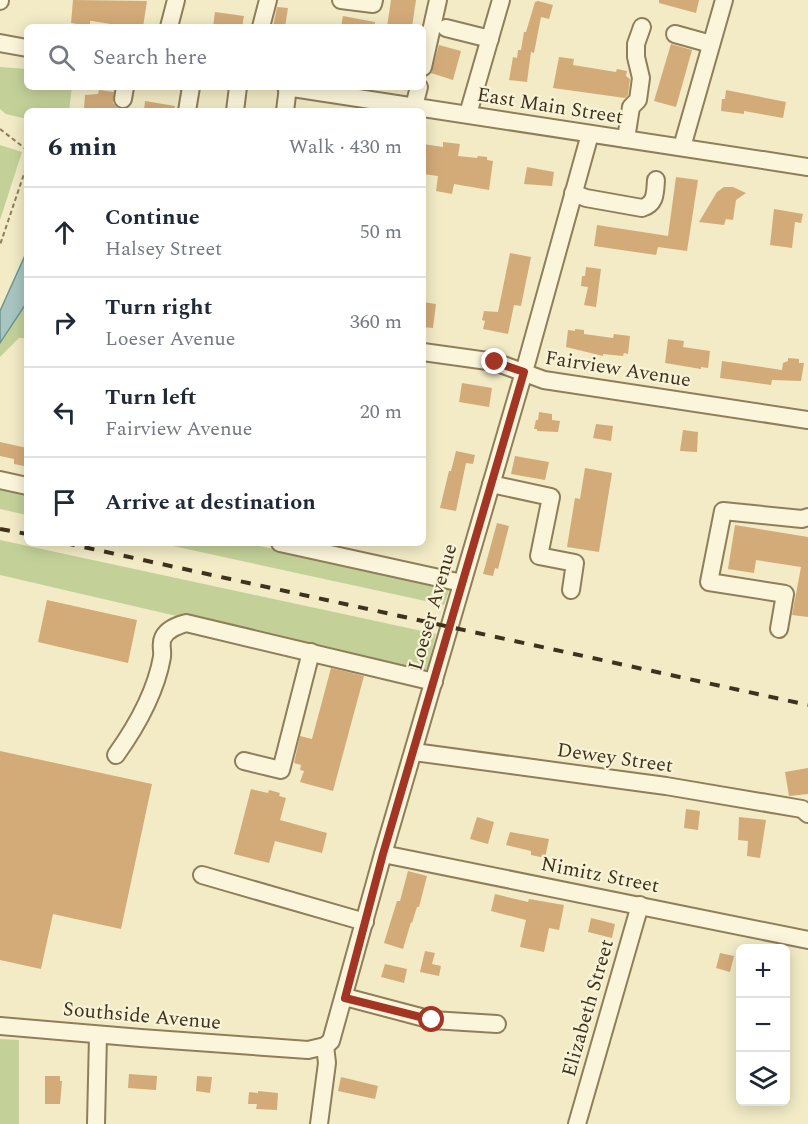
<!DOCTYPE html>
<meta charset="utf-8">
<style>
:root{--surface:#fff;--page:#f6f6f7;--text:#1f2937;--muted:#747a83;--line:#e0e1e3}
body{margin:0;font-family:Spectral,serif;background:var(--page);color:var(--text)}
.controls{position:absolute;right:18px;bottom:18px;display:grid;overflow:hidden;border-radius:9px;box-shadow:0 3px 15px #0003}
.controls button{width:54px;height:54px;display:grid;place-items:center;padding:0;border:0;border-bottom:2px solid var(--line);background:var(--surface);color:var(--text);font:30px sans-serif}
.stop{position:absolute;width:18px;height:18px;margin:-14px;border:4px solid #a33525;border-radius:50%;background:#fff}
.stop.end{background:#a33525;border-color:#fff;box-shadow:0 2px 6px #0008}
.list{margin:0;padding:0;list-style:none}
h2{display:flex;justify-content:space-between;align-items:center;height:78px;margin:0;padding:0 24px;font-size:26px}
h2 small{font-size:20px;font-weight:400;color:var(--muted)}
.list li{display:grid;grid-template-columns:39px 1fr auto;gap:18px;align-items:center;box-sizing:border-box;height:90px;padding:0 24px;border-top:2px solid var(--line)}
.list b{display:block;font-size:22px;white-space:nowrap}
.list p{margin:0;font-size:20px;white-space:nowrap;color:var(--muted)}
.list em{font-size:20px;font-style:normal;color:var(--muted)}
.icon{flex:none;width:33px;height:33px;fill:none;stroke:currentColor;stroke-width:2;stroke-linecap:round;stroke-linejoin:round}
.map{position:relative;flex:none;width:808px;height:1124px;overflow:hidden}
.search{position:absolute;background:var(--surface);box-shadow:0 3px 15px #0003;left:24px;top:24px;width:402px;height:66px;display:flex;align-items:center;gap:15px;box-sizing:border-box;padding:0 21px;border-radius:9px;color:var(--muted);font-size:22px}
.panel{position:absolute;background:var(--surface);box-shadow:0 3px 15px #0003;left:24px;top:108px;width:402px;height:438px;border-radius:9px}
.map>svg:first-child{display:block}
.green{fill:#c3d199}
.water{fill:#a8c5c1;stroke:#6d9590;stroke-width:1.5}
.building{fill:#d3ab79}
.lines{fill:none;stroke-linecap:round;stroke-linejoin:round}
.minor-casing{stroke:#8f7e5a;stroke-width:20}
.path{stroke:#8f7e5a;stroke-width:2;stroke-dasharray:4.5 3;stroke-linecap:butt}
.minor{stroke:#fbf6db;stroke-width:16}
.rail{stroke:#3e321f;stroke-width:4;stroke-dasharray:10 10;stroke-linecap:butt}
.route{stroke:#a33525;stroke-width:8}
.labels{text-anchor:middle;dominant-baseline:central;stroke-width:4.5;stroke-linejoin:round;paint-order:stroke}
.street-label{font-size:20px;fill:#3e321f;stroke:#f8f3d7}
</style>
<div class="map">
<svg width="808" height="1124" viewBox="0 0 808 1124">
<rect width="100%" height="100%" fill="#f2ebc6"/>
<!-- green -->
<g class="green">
<path d="M0 67 27 69V87H72L69 111H27V119L6 114 0 109Z"/>
<path d="M0 145 22 152 0 220Z"/>
<path d="M27 302V338H19L0 357V343Z"/>
<path d="M0 487 27 494V515L0 509Z"/>
<path d="M0 540 436 634 426 674 0 575Z"/>
<path d="M159 543H246L450 588 444 605Z"/>
<path d="M0 1039 19 1040V1124H0Z"/>
</g>
<!-- water -->
<path class="water" d="M27 251V302L0 343V311Z"/>
<!-- building -->
<g class="building">
<path d="M73 0 147 1 143 27H129L92 21H90V26L71 23Z"/>
<path d="M391 0H416L412 27H387Z"/>
<path d="M659 0H699L696 13 659 3Z"/>
<path d="M538 1 553 5 549 19 541 17 534 53 531 52 527 82 509 80 513 57 517 58 518 50H521L524 32H526L535 2Z"/>
<path d="M277 7 288 8 285 27H273Z"/>
<path d="M215 12 244 16 242 27H213Z"/>
<path d="M343 16 375 22V27H341Z"/>
<path d="M671 44 692 50 676 107 654 101Z"/>
<path d="M439 45 461 51 453 80 431 73Z"/>
<path d="M559 57 574 59 573 65 616 72 617 69 627 71 626 76 630 79 628 95 625 98 553 88Z"/>
<path d="M99 90 114 92 113 103 117 107 126 109 125 111 84 109 85 95 98 94Z"/>
<path d="M726 90 786 102 783 118 744 111V114L721 111 722 99H725Z"/>
<path d="M145 101 175 106 174 111H144Z"/>
<path d="M443 142 460 144 458 156 477 158 478 156 487 157V160L493 161 489 190 454 184 452 194 436 191 438 176 423 174V144L443 147Z"/>
<path d="M527 167 554 172 552 186 524 184Z"/>
<path d="M676 177 698 180 687 251 658 247 656 255 594 246 597 225 668 236Z"/>
<path d="M724 187H733L746 193 736 200 733 220 726 219 724 225 699 222 717 192Z"/>
<path d="M774 209 803 214 801 223 795 222 792 248 770 245Z"/>
<path d="M510 253 531 257 521 306 514 305 508 334 483 329 485 321 482 320 484 311 498 312Z"/>
<path d="M586 267 601 269 596 307 584 305 588 287 581 286 582 276H585Z"/>
<path d="M423 302 436 304 433 328 423 327Z"/>
<path d="M575 329 584 330V334L613 338 614 334 630 336 628 354 624 353 623 356 603 354V356L566 347 568 330 575 331Z"/>
<path d="M668 339 684 341 683 347 710 351 708 368 701 367V369L665 363Z"/>
<path d="M788 358 799 359V363H804L801 381 772 380 771 385 720 378 722 361 782 370 783 363 788 361Z"/>
<path d="M462 383 492 388 489 407 459 402Z"/>
<path d="M539 412 552 414V420L560 421 558 432 537 431V429H534L536 420H538Z"/>
<path d="M596 424 613 426 611 441 593 438Z"/>
<path d="M683 430 698 432 697 452 680 451Z"/>
<path d="M0 442 27 448 24 466 14 464V459L0 456Z"/>
<path d="M456 451 475 455 473 464 466 463 456 511 440 508 449 471H451Z"/>
<path d="M515 456 549 462 545 480 511 474Z"/>
<path d="M585 468 612 473 599 552 567 547 575 498 580 499Z"/>
<path d="M497 523 509 526 498 569 495 568 493 576 483 574Z"/>
<path d="M735 525 808 537V617L792 615 801 567 756 560 754 573 728 569Z"/>
<path d="M47 600 137 620 128 663 38 642Z"/>
<path d="M331 668 364 676 333 791 300 782 304 771 300 770 301 765 294 763 300 736 312 739Z"/>
<path d="M0 751 152 784 121 929 53 914 41 969 0 960Z"/>
<path d="M808 768V794L789 796 785 772Z"/>
<path d="M251 789 268 793 269 790 280 793 279 796 286 798 280 820 327 833 322 853 275 841 269 863 234 854Z"/>
<path d="M686 809 700 811 698 830 684 828Z"/>
<path d="M477 817 494 822 488 844 470 839Z"/>
<path d="M739 817 766 820 760 858 747 856 748 841 738 840Z"/>
<path d="M510 832 549 839 545 858 531 855V851L506 845Z"/>
<path d="M408 871 427 876 419 907H417L412 923 411 922 403 949 384 943 397 901H400Z"/>
<path d="M495 894 528 902 529 899 564 905 559 930 549 928 544 952 520 947 526 920 491 911Z"/>
<path d="M591 918 615 924 612 938 588 932Z"/>
<path d="M425 951 435 953 432 964 441 966 439 976 420 972Z"/>
<path d="M720 953 734 956 730 972 716 968Z"/>
<path d="M385 964 407 969 404 983 381 977Z"/>
<path d="M129 1074 157 1076 156 1090 128 1088Z"/>
<path d="M45 1076H60V1081H62L60 1104H45Z"/>
<path d="M197 1076 212 1077 210 1093 196 1091Z"/>
<path d="M341 1077 378 1086 375 1099 338 1091Z"/>
<path d="M258 1091 278 1093 277 1110 256 1109 257 1104H248L249 1092 258 1093Z"/>
</g>
<g class="lines">
<defs>
<g id="minor">
<path d="M341 0 373 4 374 0"/>
<path d="M0 1V0"/>
<path d="M169 27 176 0"/>
<path d="M261 27 268 0"/>
<path d="M446 28 490 39"/>
<path d="M675 34 711 44"/>
<path d="M0 43 27 48"/>
<path d="M423 67 438 0"/>
<path d="M286 87 808 167"/>
<path d="M123 99 125 87"/>
<path d="M414 106 419 87"/>
<path d="M187 111 191 87"/>
<path d="M235 111 238 87"/>
<path d="M285 111 288 87"/>
<path d="M468 114 501 0"/>
<path d="M626 139 631 107 638 100 641 78 636 57V44L642 27"/>
<path d="M682 147 724 0"/>
<path d="M573 193 586 198 642 208C656 204 655 193 656 180"/>
<path d="M423 352 495 362 544 380 808 420"/>
<path d="M0 480 27 486"/>
<path d="M491 484 551 497 539 556 575 563 571 590"/>
<path d="M280 543 462 583"/>
<path d="M779 629 785 594 709 582 723 511 802 519 808 517"/>
<path d="M414 752 666 786 802 809 808 814"/>
<path d="M116 755C136 727 156 691 162 657 163 650 160 644 163 638 167 629 177 626 186 623L434 682"/>
<path d="M244 761 281 770 311 652"/>
<path d="M383 854 808 940"/>
<path d="M202 875 365 922"/>
<path d="M345 997 432 1020 497 1024"/>
<path d="M0 1026 141 1038 308 1050 325 1046 331 1041 383 854 524 372 590 134"/>
<path d="M96 1124 98 1035"/>
<path d="M319 1124 327 1063 325 1046"/>
<path d="M577 1124 640 905"/>
</g>
</defs>
<!-- minor casing -->
<use href="#minor" class="minor-casing"/>
<!-- path -->
<path class="path" d="M0 129 27 150V165L0 245"/>
<!-- minor -->
<use href="#minor" class="minor"/>
<!-- rail -->
<g class="rail">
<path d="M0 529 27 534"/>
<path d="M65 543 808 705"/>
</g>
</g>
<g class="lines">
<!-- route -->
<path class="route" d="M432 1020 345 998 383 854 524 372 495 362"/>
</g>
<g class="labels">
<!-- street labels -->
<g class="street-label">
<text transform="translate(550 106) rotate(9)">East Main Street</text>
<text transform="translate(618 369) rotate(9)">Fairview Avenue</text>
<text transform="translate(433 607) rotate(-74)">Loeser Avenue</text>
<text transform="translate(615 758) rotate(8)">Dewey Street</text>
<text transform="translate(600 875) rotate(11)">Nimitz Street</text>
<text transform="translate(588 1008) rotate(-74)">Elizabeth Street</text>
<text transform="translate(142 1016) rotate(5)">Southside Avenue</text>
</g>
</g>
</svg>
<div class="controls">
<button>+</button>
<button>−</button>
<button><svg class="icon" aria-label="layers" viewBox="0 0 24 24"><path d="M12 4l9 5-9 5-9-5zM3 14l9 5 9-5"/></svg></button>
</div>
<div class="stop" style="left:432px;top:1020px"></div>
<div class="stop end" style="left:495px;top:362px"></div>
<div class="search"><svg class="icon" aria-label="search" viewBox="0 0 24 24"><circle cx="10" cy="10" r="6"/><path d="M15 15l6 6"/></svg>Search here</div>
<section class="panel">
<h2>6 min<small>Walk · 430 m</small></h2>
<ul class="list">
<li><svg class="icon" aria-label="ahead" viewBox="0 0 24 24"><path d="M12 20V5M6 11l6-6 6 6"/></svg><div><b>Continue</b><p>Halsey Street</p></div><em>50 m</em></li>
<li><svg class="icon" aria-label="right" viewBox="0 0 24 24"><path d="M7 20v-9h11M14 6l5 5-5 5"/></svg><div><b>Turn right</b><p>Loeser Avenue</p></div><em>360 m</em></li>
<li><svg class="icon" aria-label="left" viewBox="0 0 24 24"><path d="M17 20v-9H6M10 6l-5 5 5 5"/></svg><div><b>Turn left</b><p>Fairview Avenue</p></div><em>20 m</em></li>
<li><svg class="icon" aria-label="arrive" viewBox="0 0 24 24"><path d="M6 21V4h12l-3 4 3 4H6"/></svg><div><b>Arrive at destination</b></div></li>
</ul>
</section>
</div>
